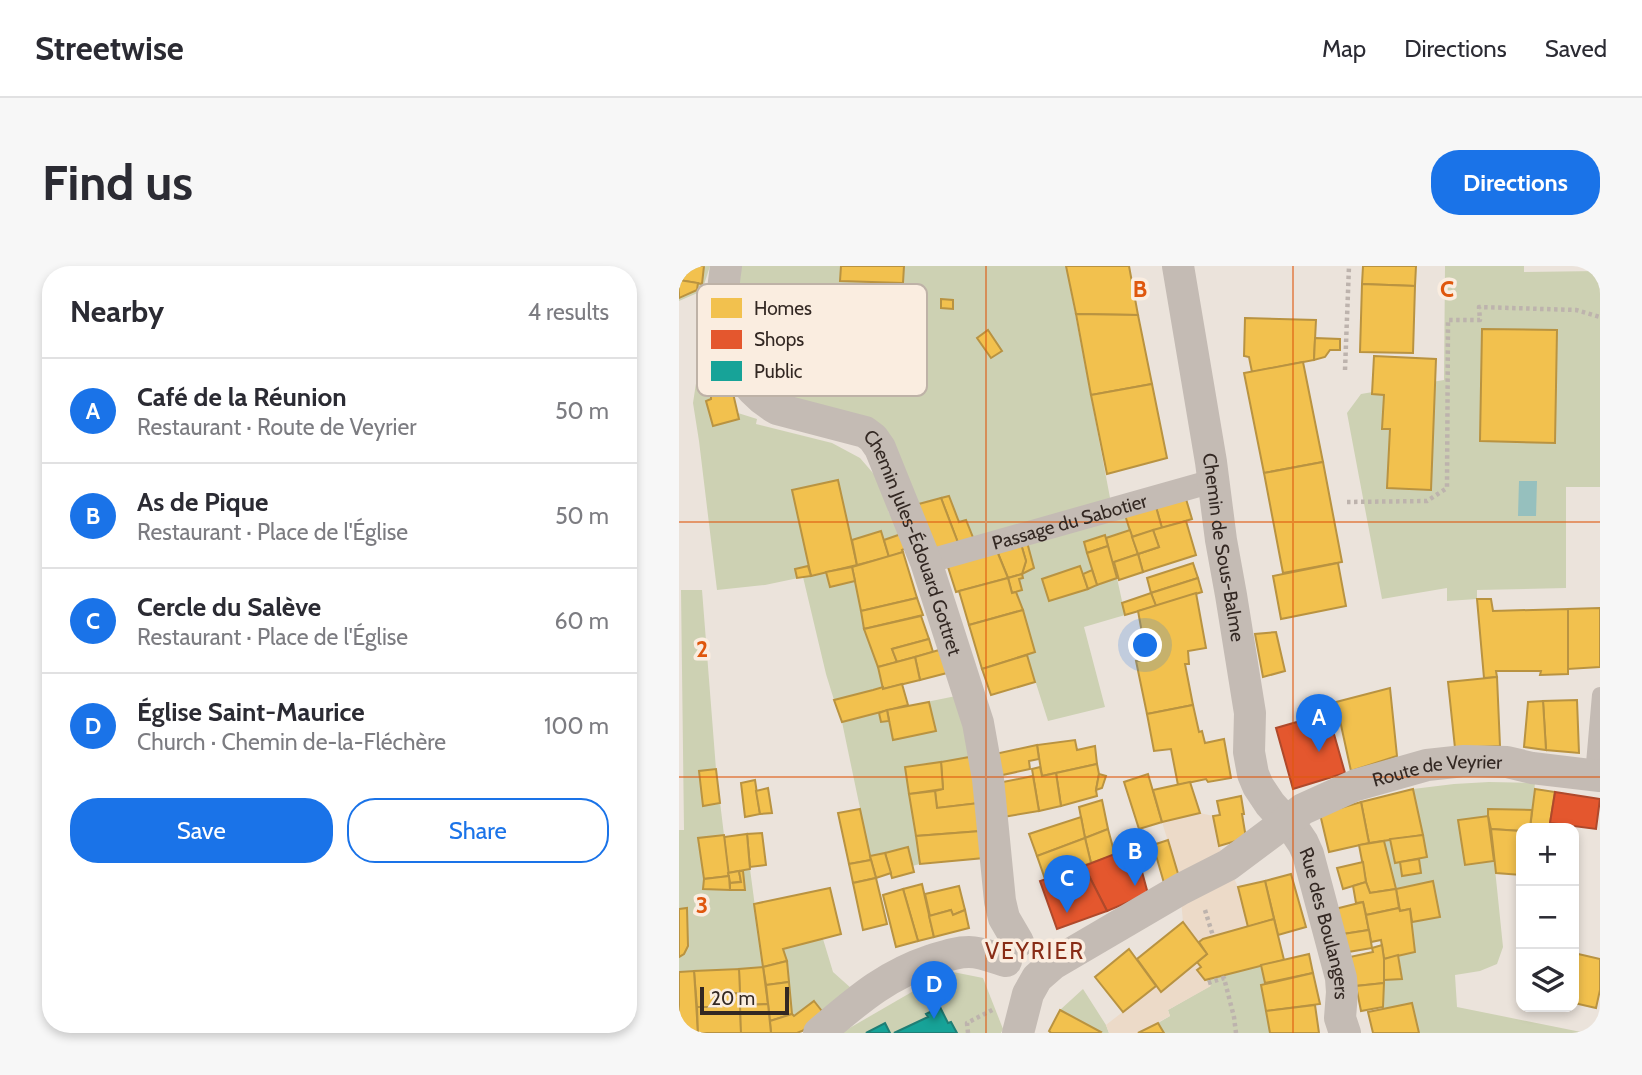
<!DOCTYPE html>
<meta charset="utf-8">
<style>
:root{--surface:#fff;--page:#f7f7f7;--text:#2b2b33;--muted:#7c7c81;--line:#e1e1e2;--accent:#1a73e8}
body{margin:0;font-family:Cabin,sans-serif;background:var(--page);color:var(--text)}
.controls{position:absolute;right:21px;bottom:21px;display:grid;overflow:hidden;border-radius:14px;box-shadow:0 4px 10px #0003}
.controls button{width:63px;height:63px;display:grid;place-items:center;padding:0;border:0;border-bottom:2px solid var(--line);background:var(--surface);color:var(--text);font:35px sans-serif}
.scale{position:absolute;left:21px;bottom:18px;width:89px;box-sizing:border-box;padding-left:7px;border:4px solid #332823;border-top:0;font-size:19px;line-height:24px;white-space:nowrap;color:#332823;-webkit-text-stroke:5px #faede0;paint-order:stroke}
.you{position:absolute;left:467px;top:380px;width:24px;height:24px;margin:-18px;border:5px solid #fff;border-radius:50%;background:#1a73e8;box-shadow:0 0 0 10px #1a73e833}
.badge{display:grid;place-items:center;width:46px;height:46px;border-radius:50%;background:var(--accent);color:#fff;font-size:23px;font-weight:700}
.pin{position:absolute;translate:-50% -58px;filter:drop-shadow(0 2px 4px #0008)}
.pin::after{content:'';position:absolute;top:37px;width:24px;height:21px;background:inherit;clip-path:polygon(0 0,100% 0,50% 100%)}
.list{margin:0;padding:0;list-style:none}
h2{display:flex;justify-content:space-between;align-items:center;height:91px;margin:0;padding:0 28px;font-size:30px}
h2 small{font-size:23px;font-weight:400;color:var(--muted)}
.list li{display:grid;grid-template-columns:46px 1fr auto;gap:21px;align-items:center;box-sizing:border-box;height:105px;padding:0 28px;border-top:2px solid var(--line)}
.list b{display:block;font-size:26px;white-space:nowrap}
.list p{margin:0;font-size:23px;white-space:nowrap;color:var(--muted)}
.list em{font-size:23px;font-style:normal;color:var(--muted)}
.actions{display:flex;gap:14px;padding:21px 28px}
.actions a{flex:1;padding:16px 0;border:2px solid var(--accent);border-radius:28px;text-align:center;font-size:24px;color:var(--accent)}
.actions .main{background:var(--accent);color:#fff}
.icon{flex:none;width:38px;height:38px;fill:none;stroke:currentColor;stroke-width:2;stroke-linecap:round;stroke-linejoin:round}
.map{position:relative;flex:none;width:921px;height:767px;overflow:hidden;border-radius:28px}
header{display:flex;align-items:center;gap:42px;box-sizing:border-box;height:98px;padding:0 35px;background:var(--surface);border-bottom:2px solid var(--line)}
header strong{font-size:33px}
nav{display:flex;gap:38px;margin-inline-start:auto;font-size:24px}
.intro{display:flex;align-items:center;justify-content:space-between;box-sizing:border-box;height:168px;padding:0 42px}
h1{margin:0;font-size:49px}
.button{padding:18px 32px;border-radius:28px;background:var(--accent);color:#fff;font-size:24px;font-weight:700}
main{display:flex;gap:42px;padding:0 42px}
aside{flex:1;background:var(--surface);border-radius:28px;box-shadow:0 4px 10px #0003}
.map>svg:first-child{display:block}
.green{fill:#cdd1b3}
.plaza{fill:#ecdac8}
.water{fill:#96c0be}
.homes{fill:#f2c14e;stroke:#b99341;stroke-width:2}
.shops{fill:#e4572e;stroke:#af492b;stroke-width:2}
.public{fill:#17a398;stroke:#1f7e75;stroke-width:2}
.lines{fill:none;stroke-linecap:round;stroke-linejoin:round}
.path{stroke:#bdb3ad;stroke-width:4.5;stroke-dasharray:3.5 3.5;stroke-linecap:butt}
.service{stroke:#c4bbb4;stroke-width:16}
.pedestrian{stroke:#c4bbb4;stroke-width:24}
.minor{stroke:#c4bbb4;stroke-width:32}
.grid{fill:none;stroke:#df570d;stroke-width:2;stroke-opacity:0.55}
.labels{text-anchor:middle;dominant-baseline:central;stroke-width:7;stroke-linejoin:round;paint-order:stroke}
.street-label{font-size:19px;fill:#332823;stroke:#faede0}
.quarter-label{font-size:23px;letter-spacing:2px;fill:#882c16;stroke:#faede0}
.key{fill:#faede0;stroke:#beb2a7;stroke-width:2}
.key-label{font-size:19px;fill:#332823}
.grid-label{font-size:23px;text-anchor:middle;font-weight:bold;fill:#df570d;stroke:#faede0;stroke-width:7;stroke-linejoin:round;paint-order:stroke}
</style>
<header>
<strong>Streetwise</strong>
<nav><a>Map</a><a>Directions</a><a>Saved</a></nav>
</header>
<div class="intro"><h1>Find us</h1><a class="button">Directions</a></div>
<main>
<aside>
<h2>Nearby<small>4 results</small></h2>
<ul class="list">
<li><span class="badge">A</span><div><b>Café de la Réunion</b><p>Restaurant · Route de Veyrier</p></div><em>50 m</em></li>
<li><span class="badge">B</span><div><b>As de Pique</b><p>Restaurant · Place de l'Église</p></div><em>50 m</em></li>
<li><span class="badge">C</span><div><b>Cercle du Salève</b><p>Restaurant · Place de l'Église</p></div><em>60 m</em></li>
<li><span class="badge">D</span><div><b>Église Saint-Maurice</b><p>Church · Chemin de-la-Fléchère</p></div><em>100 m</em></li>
</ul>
<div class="actions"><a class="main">Save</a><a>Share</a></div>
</aside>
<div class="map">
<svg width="921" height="767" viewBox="0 0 921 767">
<rect width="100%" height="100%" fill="#ebe3db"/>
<!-- green -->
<g class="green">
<path d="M0 0H31L23 25 0 35Z"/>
<path d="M57 0H387L432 237 297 279 287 254 280 256 270 230 233 239 202 162 107 136 79 112 72 81 61 74 56 41Z"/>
<path d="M766 0H845V6L921 5V221H887V322L798 324V333L768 335V322L703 333 668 147 682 128 765 114Z"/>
<path d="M34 68 59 147 78 153 77 158 153 177 181 192 200 214 210 247 222 268 205 274 210 291 147 307 151 321 176 315 185 363 199 401 204 421 155 434 147 408 124 311 86 319 38 324 20 175 14 137 24 71Z"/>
<path d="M446 249 451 264 427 272 426 270 405 276 413 304 404 308 401 300 363 313 370 335 438 312 446 349 405 361 426 441 369 455 348 389 356 386 337 326 343 324 340 313 344 312 343 308 348 276Z"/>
<path d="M2 324H23L37 503 45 569 19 572 25 613 24 623 66 624 64 605 71 603 84 701 0 706V564H5Z"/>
<path d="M277 430 296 490 226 502 241 598 233 600 229 581 191 590 163 456 200 447 202 456 210 455 208 444Z"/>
<path d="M810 516 856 517 851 562H842V565L812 564 824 681 818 698 801 705 776 709 778 741 907 767H740L733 737 704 743 705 714 723 713 720 689 736 686 733 656 761 650 754 615 717 623 705 575 743 569 734 523 775 518Z"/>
<path d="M144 673 154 706 173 723 146 749 115 750 113 748 108 695 104 683Z"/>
<path d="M582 699 586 717 582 719 591 767H485L479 757 491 750 489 744 531 720 526 714Z"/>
<path d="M269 705 304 712 324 763 322 767H162Z"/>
<path d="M404 723 427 759 430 767H421V765L381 744Z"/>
</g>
<!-- plaza -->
<g class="plaza">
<path d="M521 547 534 550 540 580 559 621 569 661 524 673 520 676 504 656 500 611 483 556Z"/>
<path d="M518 696 522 701 519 704 532 720 489 744 491 750 459 767H430L427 759 477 720 483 726Z"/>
</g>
<!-- water -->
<path class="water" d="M840 215H858L857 250H839Z"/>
<!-- homes -->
<g class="homes">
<path d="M0 0H25L23 18 0 14Z"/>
<path d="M162 0H225L224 17 161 15Z"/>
<path d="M387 0H450L459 49 397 48Z"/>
<path d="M684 0H737L736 20 683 18Z"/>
<path d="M0 14 19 17 18 24 0 32Z"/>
<path d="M683 18 736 20 734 87 681 86Z"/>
<path d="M262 33 274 34V43L262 42Z"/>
<path d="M397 48 459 49 473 118 412 129Z"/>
<path d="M566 52 637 54 635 94 573 106 570 91 565 90Z"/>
<path d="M803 63 878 64 876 177 801 175Z"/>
<path d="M309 64 323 85 312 92 298 72Z"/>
<path d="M636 72 661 73V84H651L646 91 635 94Z"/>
<path d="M695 90 757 93 752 224 708 222 711 163H703L705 129 693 128Z"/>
<path d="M624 96 644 196 585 207 565 107Z"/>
<path d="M473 118 488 192 428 208 412 129Z"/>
<path d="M53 123 60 153 34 160 27 135 32 133V129Z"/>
<path d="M644 196 663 296 604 307 585 207Z"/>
<path d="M159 214 178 299 132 310 113 224Z"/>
<path d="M270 230 280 256 287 254 297 279 281 282 262 232Z"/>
<path d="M262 232 281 282 254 289 236 239Z"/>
<path d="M507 233 513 253 483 262 477 241Z"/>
<path d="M477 241 483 262 453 271 446 249Z"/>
<path d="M507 255 517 289 464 306 459 288 480 281 474 264Z"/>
<path d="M451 264 459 288 433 297 427 272Z"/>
<path d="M474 264 480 281 459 288 453 271Z"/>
<path d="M202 265 210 291 178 299 173 274Z"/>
<path d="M222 268 227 282 223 284 224 286 210 291 205 274Z"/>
<path d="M426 269 429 280 408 287 405 276Z"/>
<path d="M348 276 355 302 343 308 347 295 342 278Z"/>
<path d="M342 278 347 295 343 308 329 312 318 285Z"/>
<path d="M429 280 438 312 418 319 408 287Z"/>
<path d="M318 285 329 312 277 326 268 298Z"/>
<path d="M224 286 238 332 182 345 173 301Z"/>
<path d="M459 288 464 306 440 314 435 296Z"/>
<path d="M514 297 519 312 472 327 468 312Z"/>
<path d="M659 297 667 340 602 353 594 310Z"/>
<path d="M129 300 132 310 118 312 116 303Z"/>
<path d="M401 300 409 323 370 335 363 313Z"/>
<path d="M173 301 176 315 151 321 147 306Z"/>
<path d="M413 304 418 319 409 323 404 308Z"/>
<path d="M343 308 344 312 340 313 343 324 333 327 329 312Z"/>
<path d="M329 312 333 327 337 326 344 344 290 359 280 325Z"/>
<path d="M519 312 523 326 477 340 472 327Z"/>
<path d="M472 327 477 340 446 349 443 337Z"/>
<path d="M517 327 527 382 509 385 510 398H506L514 439 468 448 457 395 468 394 459 345Z"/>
<path d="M238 332 244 349 185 363 182 345Z"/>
<path d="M798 333H812L814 345 889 343V408L861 409 862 405H817L818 411 805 412Z"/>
<path d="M921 342V401L889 403V343Z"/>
<path d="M344 344 356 386 303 403 290 359Z"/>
<path d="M242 350 250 373 213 383 218 396 199 401 185 363Z"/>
<path d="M597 366 606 405 584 411 576 368Z"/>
<path d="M250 373 254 386 218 396 213 383Z"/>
<path d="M260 384 268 407 241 414 236 391Z"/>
<path d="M348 389 356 416 312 429 303 403Z"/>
<path d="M236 391 241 414 204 423 199 401Z"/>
<path d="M818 411 821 480 776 482 769 416Z"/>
<path d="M223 418 229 439 163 456 155 434 194 424 204 421V423Z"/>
<path d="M711 422 718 490 672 505 657 436Z"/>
<path d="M898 434 900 487 867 484 864 435Z"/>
<path d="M864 435 867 484 845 481 849 436Z"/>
<path d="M250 436 257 465 214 474 208 444Z"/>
<path d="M514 439 520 466 523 465 526 477 545 473 552 512 529 516 527 513 499 519 492 483 475 485 468 448Z"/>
<path d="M208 444 210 455 202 456 200 447Z"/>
<path d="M396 474 398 484 416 480 418 498 363 510 358 479Z"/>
<path d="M358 479 360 493 350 495 351 503 319 510 316 488Z"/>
<path d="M296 490 300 537 258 542 256 525 264 523 262 496Z"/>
<path d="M262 496 264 523 230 528 226 501Z"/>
<path d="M418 498 420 508 417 524 418 530 382 540 377 507Z"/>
<path d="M361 501 363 510 377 507 382 540 360 545 353 503Z"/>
<path d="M37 503 41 537 24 540 20 505Z"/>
<path d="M420 508 427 510 423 522 417 524Z"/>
<path d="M469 508 483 556 460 563 445 516Z"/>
<path d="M354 510 360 545 324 551 319 517Z"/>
<path d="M76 514 81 548 66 551 62 517Z"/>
<path d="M511 516 521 547 483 556 474 524Z"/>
<path d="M89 522 93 547 81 548 77 525Z"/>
<path d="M734 523 744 569 690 577 682 536Z"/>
<path d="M856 523 876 526 871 557 882 559V562H851Z"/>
<path d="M256 525 258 542 300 537 302 565 237 570 230 528Z"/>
<path d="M562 530 565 548H563L567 572 540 580 534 550 541 549 538 535Z"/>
<path d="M423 534 429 563 406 572 400 541Z"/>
<path d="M682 536 690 577 650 586 641 548Z"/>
<path d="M181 543 192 594 170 598 159 547Z"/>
<path d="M809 543 853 544 851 562H842V565L812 563 809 550Z"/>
<path d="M809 550 815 595 786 599 779 554Z"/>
<path d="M402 551 406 572 358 590 350 568Z"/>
<path d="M429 563 436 589 412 597 406 572Z"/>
<path d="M812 563 842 565V609L817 607Z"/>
<path d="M302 565 305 592 241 598 237 570Z"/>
<path d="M83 567 87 599 71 601 68 568Z"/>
<path d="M68 568 71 603 49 607 45 571Z"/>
<path d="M45 569 50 610 25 613 19 572Z"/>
<path d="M744 569 748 591 716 597 711 573Z"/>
<path d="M406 572 412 597 366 613 358 590Z"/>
<path d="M489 574 500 611 485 617 474 579Z"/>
<path d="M705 575 717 623 691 627 687 616 680 579Z"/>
<path d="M229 581 235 606 213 612 206 587Z"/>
<path d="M206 587 212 607 197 612 191 590Z"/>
<path d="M740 593 742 607 723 610 721 596Z"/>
<path d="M192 594 197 612 174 617 170 598Z"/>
<path d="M684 596 687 616 664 623 658 602Z"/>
<path d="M60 605 62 616 51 617 49 607Z"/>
<path d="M60 605H64L66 624H51V617L62 616Z"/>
<path d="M612 608 627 661 599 669 586 615Z"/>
<path d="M50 610 51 624 24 623 25 613Z"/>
<path d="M197 612 208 658 184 664 174 617Z"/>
<path d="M586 615 595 653 569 661 559 621Z"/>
<path d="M754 615 761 651 733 656 731 643 721 645 717 623Z"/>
<path d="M687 616 691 627 717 623 720 642 687 649 684 636 677 637 674 620Z"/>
<path d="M243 618 255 671 239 675 224 623Z"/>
<path d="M280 620 286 644 274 649 272 644 251 650 246 628Z"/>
<path d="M151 622 162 668 104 683 108 695 84 701 75 638Z"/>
<path d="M224 623 239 675 217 681 204 629Z"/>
<path d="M684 636 690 664 664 668 656 643Z"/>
<path d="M8 642 9 680 5 688 0 691V643Z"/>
<path d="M720 642 721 645 731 643 736 686 705 693 702 674 692 676 687 649Z"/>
<path d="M272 644 274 649 286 644 290 662 255 671 250 650Z"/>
<path d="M595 653 605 694 526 714 518 704 522 701 518 696 528 688 520 676 524 673Z"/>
<path d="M504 656 528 688 482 726 458 693Z"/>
<path d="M690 664 693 682 669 686 664 668Z"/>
<path d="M703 679 705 693V717L677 720 671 691 694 686 693 682Z"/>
<path d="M450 683 477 720 444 746 416 711Z"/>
<path d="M895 687 921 693V724L917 742 895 737Z"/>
<path d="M630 688 634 707 586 717 582 699Z"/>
<path d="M719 689 723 713 705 714V693Z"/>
<path d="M108 695 110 716 87 719 84 701Z"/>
<path d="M84 701 89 738 61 739 60 703Z"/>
<path d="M60 703 61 727 36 728 37 741H18L15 705Z"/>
<path d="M15 705 19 767H0V706Z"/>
<path d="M634 707 641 738 587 745 582 719Z"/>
<path d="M110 716 113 748 91 755 87 719Z"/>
<path d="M705 717 704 741 682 745 677 720Z"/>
<path d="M61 727 62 767H19L18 741H37L36 728Z"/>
<path d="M135 735 146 749 123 765 118 767H92L91 755 113 748 115 750Z"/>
<path d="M733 737 740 767H694L689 746Z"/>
<path d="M89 738 92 767H62L61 739Z"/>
<path d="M636 739 640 767H591L587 745Z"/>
<path d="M381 744 422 766 421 767H372L370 765Z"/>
<path d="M479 757 485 767H459Z"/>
</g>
<!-- shops -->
<g class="shops">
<path d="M649 447 666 507 614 523 597 462Z"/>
<path d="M876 526 921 533 917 563 871 557Z"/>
<path d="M456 580 469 628 428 645 405 600Z"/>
<path d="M405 600 428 645 378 663 361 615Z"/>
</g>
<!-- public -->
<g class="public">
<path d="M261 741 269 757 272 756 278 767H215L249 751 247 748Z"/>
<path d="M206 757 211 767H187Z"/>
</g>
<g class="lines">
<!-- path -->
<g class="path">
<path d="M666 104 670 0"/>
<path d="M668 236 748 235 768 222 769 54H801L800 41 897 44 921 51"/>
<path d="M526 644 534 670"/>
<path d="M529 717 545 712 555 751 557 767"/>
<path d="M289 767 288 757 315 743"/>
</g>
<!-- service -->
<path class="service" d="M914 509 921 429"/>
<!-- pedestrian -->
<path class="pedestrian" id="s1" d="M247 296 534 215"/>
<!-- minor -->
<g class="minor">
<path id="s2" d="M47 0C45 16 42 33 43 49 44 87 65 124 98 143L186 166 194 172 201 182 247 296 299 457 309 513 321 635 325 652 339 676"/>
<path id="s3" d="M499 0 532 196 542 274 552 329 571 447 570 486 574 508 579 520 591 538 618 568 624 577 629 588 662 712 663 726 661 752 666 767"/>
<path d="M140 767C178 735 205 710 253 694 266 690 277 686 290 686 303 686 316 692 327 695"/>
<path id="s4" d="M339 767 349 728 358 712 374 698 502 623 549 599 624 543 677 519 748 499 785 495 828 496 853 502 921 510"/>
</g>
</g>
<!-- grid -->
<path class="grid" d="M307 0V767M614 0V767M0 256H921M0 511H921"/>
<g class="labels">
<!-- street labels -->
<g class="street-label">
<text stroke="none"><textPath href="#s1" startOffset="149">Passage du Sabotier</textPath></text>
<text stroke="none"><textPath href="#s2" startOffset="376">Chemin Jules-Édouard Gottret</textPath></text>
<text stroke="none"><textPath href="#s3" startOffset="285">Chemin de Sous-Balme</textPath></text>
<text stroke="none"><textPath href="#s4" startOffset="516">Route de Veyrier</textPath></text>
<text stroke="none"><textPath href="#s3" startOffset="684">Rue des Boulangers</textPath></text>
</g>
<!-- quarter labels -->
<g class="quarter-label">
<text x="356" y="685">VEYRIER</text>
</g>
</g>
<!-- legend -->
<rect x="18" y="18" width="230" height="112" rx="10" class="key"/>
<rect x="32" y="32" width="31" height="20" fill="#f2c14e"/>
<rect x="32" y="64" width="31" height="19" fill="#e4572e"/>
<rect x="32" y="95" width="31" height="20" fill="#17a398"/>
<g class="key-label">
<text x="75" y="49">Homes</text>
<text x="75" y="80">Shops</text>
<text x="75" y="112">Public</text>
</g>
<g class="grid-label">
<text x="461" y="31">B</text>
<text x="768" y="31">C</text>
<text x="23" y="391">2</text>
<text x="23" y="647">3</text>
</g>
</svg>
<div class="controls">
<button>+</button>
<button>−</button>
<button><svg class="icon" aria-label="layers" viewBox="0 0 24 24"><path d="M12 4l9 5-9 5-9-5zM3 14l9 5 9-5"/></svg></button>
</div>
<div class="scale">20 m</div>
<div class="you"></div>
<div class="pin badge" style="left:640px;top:486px">A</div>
<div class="pin badge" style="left:456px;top:620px">B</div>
<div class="pin badge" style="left:388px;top:647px">C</div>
<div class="pin badge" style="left:255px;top:753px">D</div>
</div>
</main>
